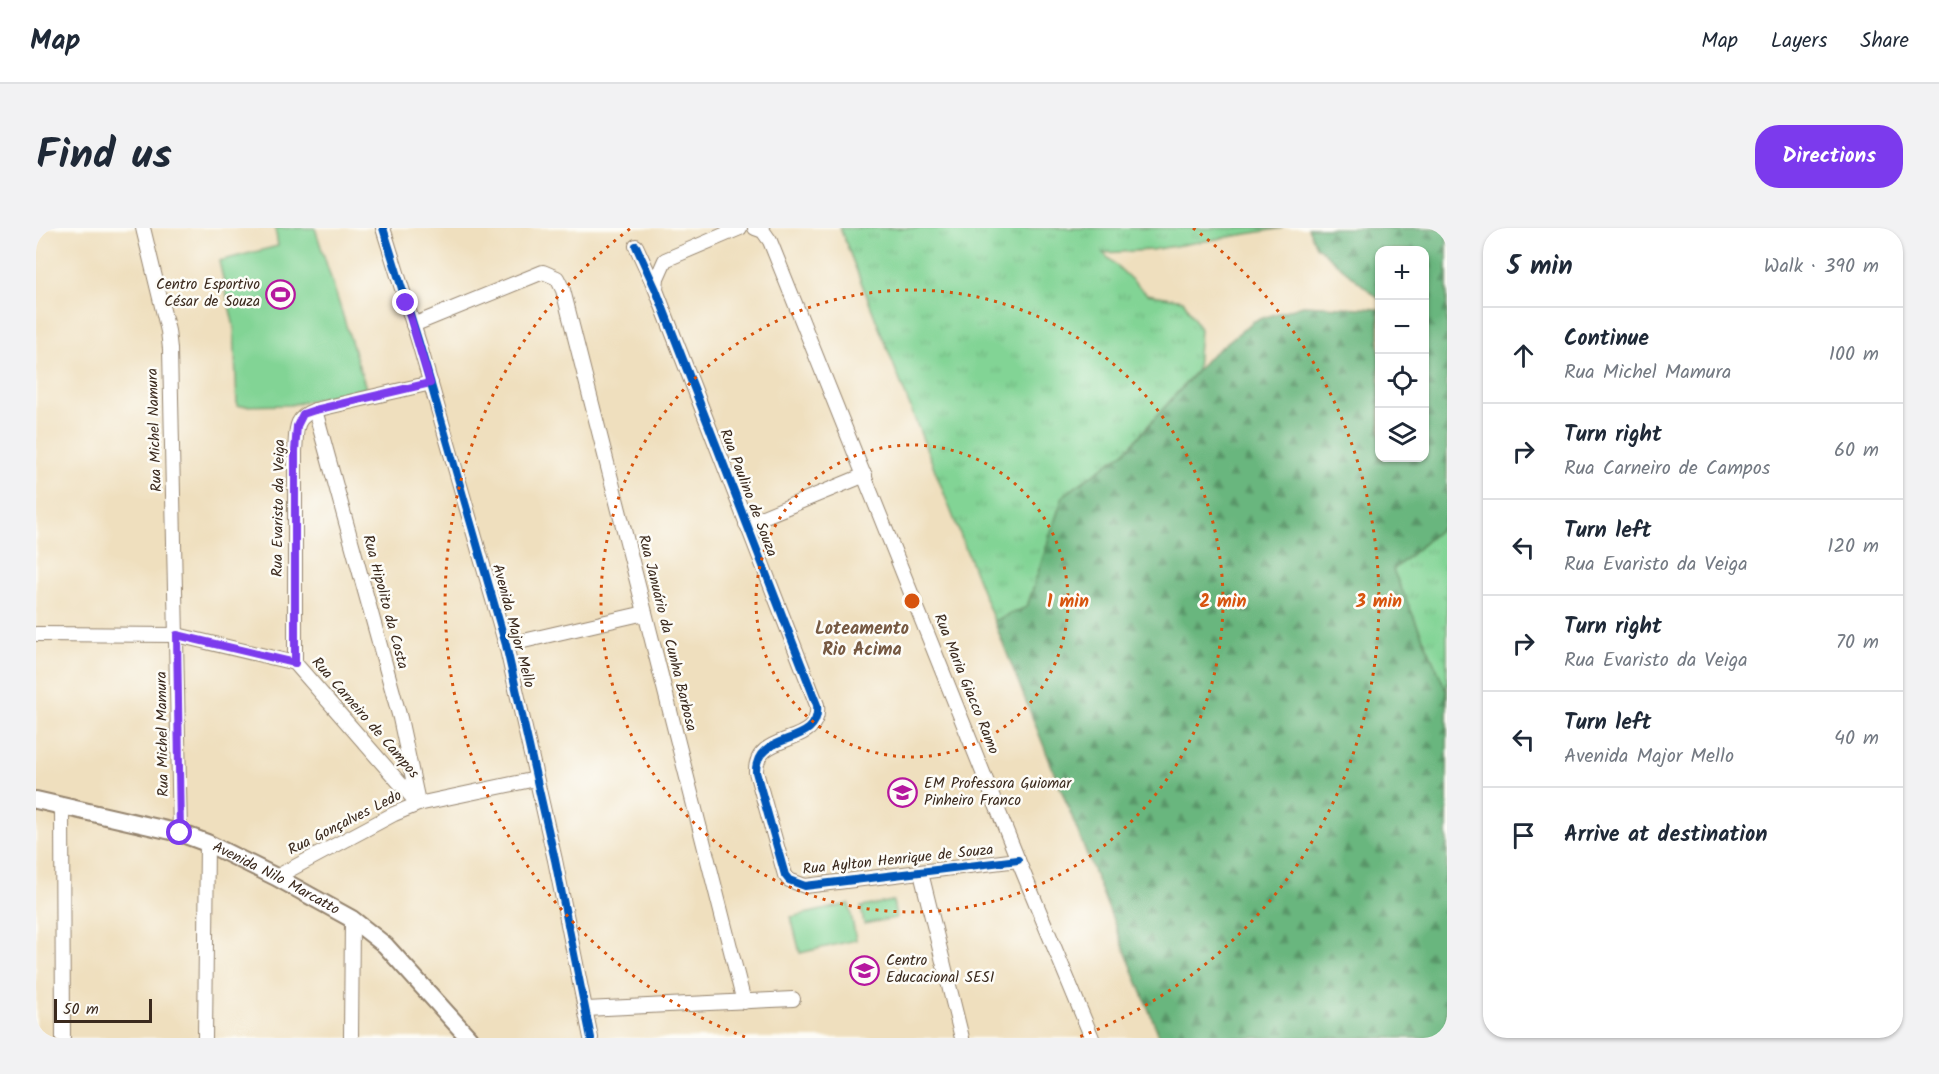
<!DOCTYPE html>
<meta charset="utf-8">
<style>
:root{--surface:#fff;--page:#f2f2f3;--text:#1f2937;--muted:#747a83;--line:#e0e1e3;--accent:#7c3aed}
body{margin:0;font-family:Kalam,sans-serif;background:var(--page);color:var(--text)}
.controls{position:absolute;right:18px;top:18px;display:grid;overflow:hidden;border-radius:12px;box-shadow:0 2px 4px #0004}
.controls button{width:54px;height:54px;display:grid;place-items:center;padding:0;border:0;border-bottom:2px solid var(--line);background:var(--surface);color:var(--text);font:30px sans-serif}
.scale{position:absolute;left:18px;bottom:15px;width:98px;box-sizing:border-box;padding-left:6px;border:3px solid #3b2a1e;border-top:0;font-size:16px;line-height:21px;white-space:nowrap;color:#3b2a1e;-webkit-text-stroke:4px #fdfcf7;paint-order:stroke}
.stop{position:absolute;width:18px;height:18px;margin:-14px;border:4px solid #7c3aed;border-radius:50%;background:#fff}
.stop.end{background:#7c3aed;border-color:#fff;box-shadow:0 2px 6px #0008}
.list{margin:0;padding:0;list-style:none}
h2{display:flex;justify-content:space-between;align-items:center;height:78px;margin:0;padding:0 24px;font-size:26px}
h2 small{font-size:20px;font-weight:400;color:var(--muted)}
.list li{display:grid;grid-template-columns:39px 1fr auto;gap:18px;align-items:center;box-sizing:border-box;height:96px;padding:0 24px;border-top:2px solid var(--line)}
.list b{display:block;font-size:22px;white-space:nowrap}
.list p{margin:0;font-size:20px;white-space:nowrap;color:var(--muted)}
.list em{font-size:20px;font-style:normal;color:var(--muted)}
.icon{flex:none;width:33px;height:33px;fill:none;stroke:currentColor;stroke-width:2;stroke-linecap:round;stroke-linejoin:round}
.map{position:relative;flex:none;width:1411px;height:810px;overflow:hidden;border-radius:24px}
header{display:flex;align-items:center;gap:36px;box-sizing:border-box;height:84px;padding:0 30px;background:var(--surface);border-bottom:2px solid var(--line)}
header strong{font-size:28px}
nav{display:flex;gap:33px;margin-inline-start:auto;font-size:21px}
.intro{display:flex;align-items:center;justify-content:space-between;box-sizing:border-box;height:144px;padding:0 36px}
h1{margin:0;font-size:42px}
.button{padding:15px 27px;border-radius:24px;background:var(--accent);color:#fff;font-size:21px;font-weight:700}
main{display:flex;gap:36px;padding:0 36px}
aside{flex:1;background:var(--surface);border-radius:24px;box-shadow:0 2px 4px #0004}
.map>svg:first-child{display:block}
.grass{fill:url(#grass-tufts);stroke:#5e7f5a;stroke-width:1.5}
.forest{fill:url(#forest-firs);stroke:#52704e;stroke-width:1.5}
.park{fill:#82d495;stroke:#5e7f5a;stroke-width:1.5}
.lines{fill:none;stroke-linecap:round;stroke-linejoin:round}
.minor-casing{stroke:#95846e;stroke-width:16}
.tertiary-casing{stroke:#95846e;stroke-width:20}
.minor{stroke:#fff;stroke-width:14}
.tertiary{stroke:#fff;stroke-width:16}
.cycleway-casing{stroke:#fdfcf7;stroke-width:11}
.cycleway{stroke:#0057b8;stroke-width:8}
.route{stroke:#7c3aed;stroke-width:8}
.ring{fill:none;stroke:#d7540e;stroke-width:3;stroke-dasharray:3 6}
.labels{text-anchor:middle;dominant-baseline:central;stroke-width:5;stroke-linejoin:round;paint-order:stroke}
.poi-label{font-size:15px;fill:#3b2a1e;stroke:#fdfcf7;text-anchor:start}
.street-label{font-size:15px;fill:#3b2a1e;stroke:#fdfcf7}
.quarter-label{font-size:18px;font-weight:bold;fill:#765942;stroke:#fdfcf7}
.centre{fill:#d7540e;stroke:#fdfcf7;stroke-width:3}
.ring-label{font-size:18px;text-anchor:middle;font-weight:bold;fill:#d7540e;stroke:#fdfcf7;stroke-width:5;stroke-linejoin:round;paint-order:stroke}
</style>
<header>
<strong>Map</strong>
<nav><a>Map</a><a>Layers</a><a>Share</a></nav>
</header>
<div class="intro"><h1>Find us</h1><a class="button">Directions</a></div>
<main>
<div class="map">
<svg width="1411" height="810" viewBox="0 0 1411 810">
<defs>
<pattern id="grass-tufts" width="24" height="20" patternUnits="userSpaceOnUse" patternTransform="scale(1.5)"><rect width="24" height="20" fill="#82d495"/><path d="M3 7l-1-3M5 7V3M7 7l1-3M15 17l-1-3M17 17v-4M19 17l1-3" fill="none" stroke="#71b680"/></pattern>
<pattern id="forest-firs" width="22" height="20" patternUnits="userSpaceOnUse" patternTransform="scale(1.5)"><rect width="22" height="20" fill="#69b67e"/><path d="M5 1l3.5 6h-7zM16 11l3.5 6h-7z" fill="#589467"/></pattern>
</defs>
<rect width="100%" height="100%" fill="#fdfcf7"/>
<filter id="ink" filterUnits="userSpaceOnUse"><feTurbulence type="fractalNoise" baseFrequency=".0167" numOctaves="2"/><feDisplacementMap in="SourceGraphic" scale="12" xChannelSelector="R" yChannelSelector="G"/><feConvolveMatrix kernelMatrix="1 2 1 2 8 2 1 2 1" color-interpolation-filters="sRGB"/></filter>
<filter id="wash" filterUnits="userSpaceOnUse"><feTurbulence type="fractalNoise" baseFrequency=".008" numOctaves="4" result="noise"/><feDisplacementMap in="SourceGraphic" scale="24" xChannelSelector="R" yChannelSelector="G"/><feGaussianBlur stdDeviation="1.35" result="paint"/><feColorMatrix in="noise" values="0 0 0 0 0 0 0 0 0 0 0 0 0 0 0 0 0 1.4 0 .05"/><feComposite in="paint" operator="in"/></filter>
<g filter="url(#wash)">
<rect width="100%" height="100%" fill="#efdfbe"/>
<!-- grass -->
<g class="grass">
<path d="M804 0H1247L1115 22 1067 25 1111 66 1147 72 1164 101 1161 142 1090 223 1027 268 991 379 958 393Z"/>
<path d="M1411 295V464L1357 342Z"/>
</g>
<!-- forest -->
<path class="forest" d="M1272 0H1411V295L1357 342 1411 464V810H1124L958 393 991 379 1027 268 1090 223 1174 128 1218 93 1267 77 1343 81 1344 230H1388V22H1344L1343 71 1280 18Z"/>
<!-- park -->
<g class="park">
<path d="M239 0H279L330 160 254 177 201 178 198 99 183 33 242 18Z"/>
<path d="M857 673 860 690 828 696 825 679Z"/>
<path d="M813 676 820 712 764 725 755 689Z"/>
</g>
</g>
<g filter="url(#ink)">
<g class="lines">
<defs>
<g id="minor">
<path d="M107 0 132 103 134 121 144 605"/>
<path d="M347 0 383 115 470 417 519 632 555 810"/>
<path d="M719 0 727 3 734 13 982 632 1056 810"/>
<path d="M600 18 620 62 781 477C786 521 719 501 720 544L749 647 753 652 769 658 982 632"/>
<path d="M620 61 621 50 629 32 704 0"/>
<path d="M377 97 507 44 521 50 527 62 708 774"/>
<path d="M279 182 364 490 382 574"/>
<path d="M710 296 829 247"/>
<path d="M0 406 141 407 259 435 382 576"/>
<path d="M470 417 609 385"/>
<path d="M259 435V223C261 203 257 190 279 182L395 155"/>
<path d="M26 578 27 810"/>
<path d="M885 645 926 810"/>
<path d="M240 649 358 586 382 576 500 551"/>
<path d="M550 781 757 771"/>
<path d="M169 810 171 615"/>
<path d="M315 810 316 691"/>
</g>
<g id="tertiary">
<path id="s1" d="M0 572 144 605 171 615 240 649 316 691 349 717 433 810"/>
</g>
</defs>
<!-- minor casing -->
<use href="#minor" class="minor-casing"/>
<!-- tertiary casing -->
<use href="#tertiary" class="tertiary-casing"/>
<!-- minor -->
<use href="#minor" class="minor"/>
<!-- tertiary -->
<use href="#tertiary" class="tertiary"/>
<defs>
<g id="cycleway">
<path d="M347 0 383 115 470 417 519 632 555 810"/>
<path d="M600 18 620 62 781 477C786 521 719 501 720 544L749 647 753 652 769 658 982 632"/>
</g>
</defs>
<!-- cycleway casing -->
<use href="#cycleway" class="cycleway-casing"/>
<!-- cycleway -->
<use href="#cycleway" class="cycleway"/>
</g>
</g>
<g class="lines" filter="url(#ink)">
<!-- route -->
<path class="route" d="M144 605 141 407 259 435V223L261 198 267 186 279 182 394 155 370 75"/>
</g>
<!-- distance rings -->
<g class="ring">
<circle cx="876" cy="373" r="156"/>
<circle cx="876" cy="373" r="311"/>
<path d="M709 809A467 467 0 0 1 595 0M1157 0A467 467 0 0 1 1043 809"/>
</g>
<!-- icons -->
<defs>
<symbol id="stadium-ring" viewBox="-11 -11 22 22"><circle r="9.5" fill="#fdfcf7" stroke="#b5179e" stroke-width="1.5"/><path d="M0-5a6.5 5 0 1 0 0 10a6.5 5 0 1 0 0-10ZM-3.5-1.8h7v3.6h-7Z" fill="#b5179e"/></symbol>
<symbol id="school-ring" viewBox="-11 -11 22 22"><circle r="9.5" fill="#fdfcf7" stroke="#b5179e" stroke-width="1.5"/><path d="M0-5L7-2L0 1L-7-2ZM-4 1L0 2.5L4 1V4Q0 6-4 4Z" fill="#b5179e"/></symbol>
</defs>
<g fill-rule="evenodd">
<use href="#stadium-ring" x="228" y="50" width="33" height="33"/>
<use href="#school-ring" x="850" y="548" width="33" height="33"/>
<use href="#school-ring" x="812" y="726" width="33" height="33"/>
</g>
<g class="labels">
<!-- poi labels -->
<g class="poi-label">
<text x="224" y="57" text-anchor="end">Centro Esportivo<tspan x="224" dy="17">César de Souza</tspan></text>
<text x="888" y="556">EM Professora Guiomar<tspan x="888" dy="17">Pinheiro Franco</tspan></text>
<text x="850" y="733">Centro<tspan x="850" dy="17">Educacional SESI</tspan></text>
</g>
<!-- street labels -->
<g class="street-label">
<text transform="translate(119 202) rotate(-92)">Rua Michel Namura</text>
<text transform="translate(712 265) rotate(69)">Rua Paulino de Souza</text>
<text transform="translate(243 280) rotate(-89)">Rua Evaristo da Veiga</text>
<text transform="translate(349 374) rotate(75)">Rua Hipolito da Costa</text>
<text transform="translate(477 398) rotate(75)">Avenida Major Mello</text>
<text transform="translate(631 405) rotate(76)">Rua Januário da Cunha Barbosa</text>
<text transform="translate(930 456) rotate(68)">Rua Maria Giacco Ramo</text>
<text transform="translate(329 490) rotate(49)">Rua Carneiro de Campos</text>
<text transform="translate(127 506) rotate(-91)">Rua Michel Mamura</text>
<text transform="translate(309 595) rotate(-27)">Rua Gonçalves Ledo</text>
<text transform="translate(862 632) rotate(-6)">Rua Aylton Henrique de Souza</text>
<text stroke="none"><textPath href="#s1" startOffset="254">Avenida Nilo Marcatto</textPath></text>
</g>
<!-- quarter labels -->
<g class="quarter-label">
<text x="826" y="401">Loteamento<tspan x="826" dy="21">Rio Acima</tspan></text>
</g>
</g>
<circle cx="876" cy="373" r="9" class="centre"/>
<g class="ring-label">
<text x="1032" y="379">1 min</text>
<text x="1187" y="379">2 min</text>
<text x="1343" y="379">3 min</text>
</g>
</svg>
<div class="controls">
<button>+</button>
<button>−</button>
<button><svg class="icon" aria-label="locate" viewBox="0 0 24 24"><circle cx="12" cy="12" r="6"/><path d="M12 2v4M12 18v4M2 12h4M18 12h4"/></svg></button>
<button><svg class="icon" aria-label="layers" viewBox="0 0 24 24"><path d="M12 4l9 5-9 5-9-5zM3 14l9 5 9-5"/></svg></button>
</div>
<div class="scale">50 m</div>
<div class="stop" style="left:144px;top:605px"></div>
<div class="stop end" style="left:370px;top:75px"></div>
</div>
<aside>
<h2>5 min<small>Walk · 390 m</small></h2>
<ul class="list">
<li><svg class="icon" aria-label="ahead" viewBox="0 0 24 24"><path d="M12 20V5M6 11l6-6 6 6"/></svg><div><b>Continue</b><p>Rua Michel Mamura</p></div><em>100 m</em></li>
<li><svg class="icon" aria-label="right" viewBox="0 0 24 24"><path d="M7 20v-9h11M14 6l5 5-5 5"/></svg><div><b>Turn right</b><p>Rua Carneiro de Campos</p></div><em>60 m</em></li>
<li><svg class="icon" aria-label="left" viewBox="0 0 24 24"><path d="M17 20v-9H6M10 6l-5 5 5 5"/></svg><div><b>Turn left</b><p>Rua Evaristo da Veiga</p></div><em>120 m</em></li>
<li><svg class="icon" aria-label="right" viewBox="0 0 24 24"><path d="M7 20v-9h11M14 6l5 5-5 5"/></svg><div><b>Turn right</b><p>Rua Evaristo da Veiga</p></div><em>70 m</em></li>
<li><svg class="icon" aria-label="left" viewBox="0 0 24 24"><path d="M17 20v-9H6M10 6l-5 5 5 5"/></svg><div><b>Turn left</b><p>Avenida Major Mello</p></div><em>40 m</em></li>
<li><svg class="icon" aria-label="arrive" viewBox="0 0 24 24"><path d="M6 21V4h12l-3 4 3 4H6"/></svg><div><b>Arrive at destination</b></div></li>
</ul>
</aside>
</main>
